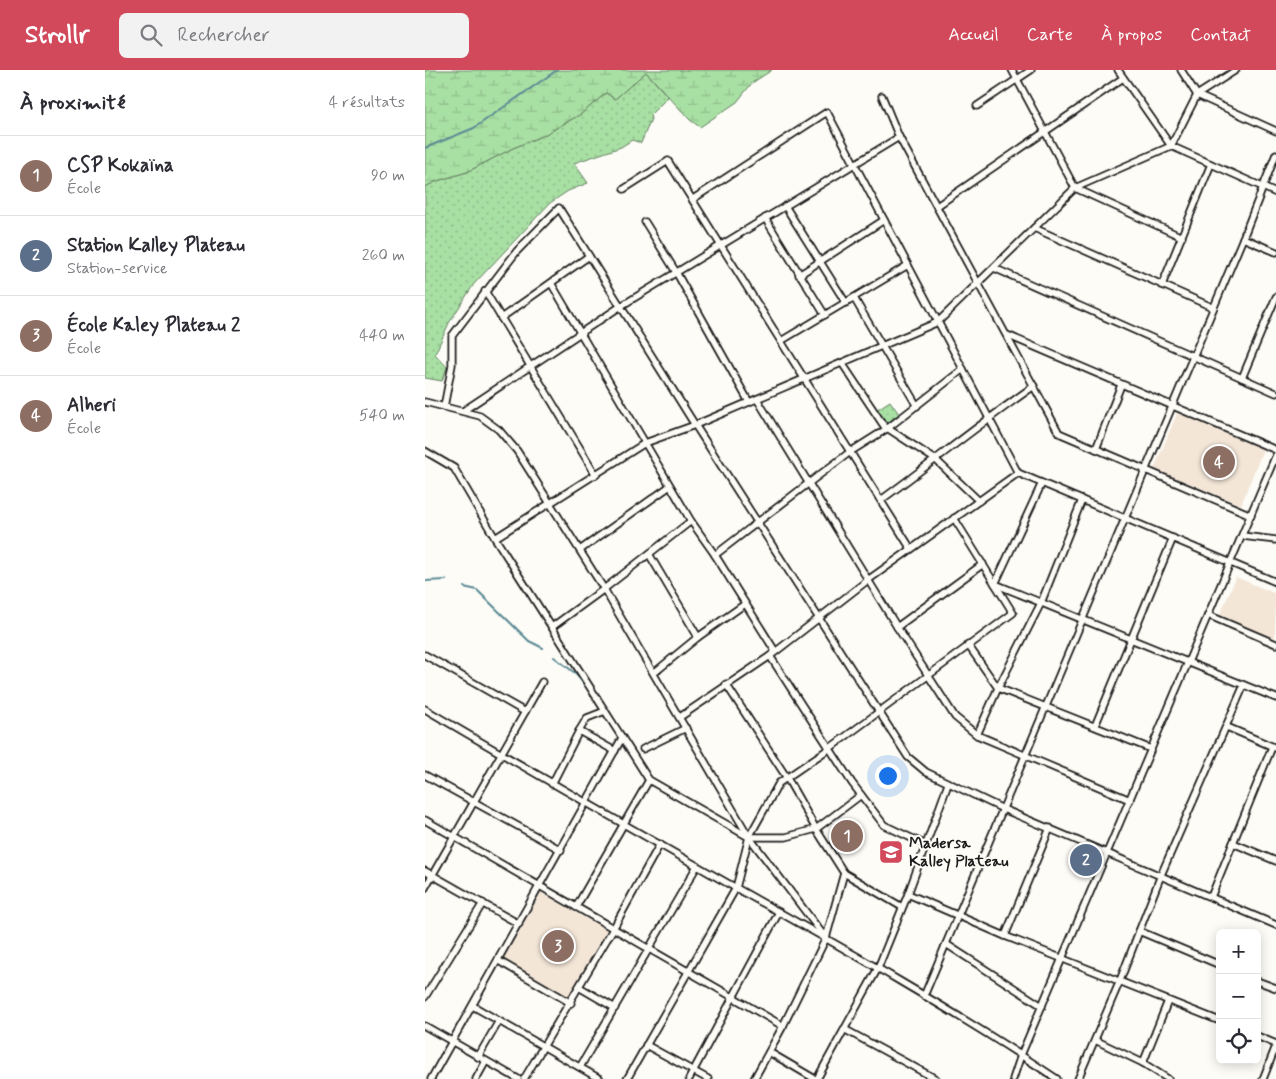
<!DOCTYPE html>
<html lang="fr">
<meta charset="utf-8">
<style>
:root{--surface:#fff;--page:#f2f2f3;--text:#2b2b33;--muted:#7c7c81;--line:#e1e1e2;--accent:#d1495b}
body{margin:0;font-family:Mynerve,sans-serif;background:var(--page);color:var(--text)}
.controls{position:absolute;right:15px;bottom:15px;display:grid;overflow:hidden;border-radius:8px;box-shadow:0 2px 12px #0003}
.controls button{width:45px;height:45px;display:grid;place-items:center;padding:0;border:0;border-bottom:1px solid var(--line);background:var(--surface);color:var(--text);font:25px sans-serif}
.you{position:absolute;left:462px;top:705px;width:18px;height:18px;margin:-12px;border:4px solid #fff;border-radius:50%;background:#1a73e8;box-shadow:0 0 0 8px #1a73e833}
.badge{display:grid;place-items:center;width:32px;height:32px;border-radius:50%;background:var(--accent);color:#fff;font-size:16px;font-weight:700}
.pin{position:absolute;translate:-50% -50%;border:2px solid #fff;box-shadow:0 1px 5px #0006}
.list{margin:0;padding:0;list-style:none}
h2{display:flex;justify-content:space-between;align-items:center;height:65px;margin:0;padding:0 20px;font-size:21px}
h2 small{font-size:16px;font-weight:400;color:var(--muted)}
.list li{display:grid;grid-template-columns:32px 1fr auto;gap:15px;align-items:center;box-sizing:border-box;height:80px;padding:0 20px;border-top:1px solid var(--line)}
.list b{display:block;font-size:19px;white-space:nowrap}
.list p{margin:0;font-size:16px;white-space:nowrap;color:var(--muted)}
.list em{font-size:16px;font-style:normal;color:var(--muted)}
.icon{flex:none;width:28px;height:28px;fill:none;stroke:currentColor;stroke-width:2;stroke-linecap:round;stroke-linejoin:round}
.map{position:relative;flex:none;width:851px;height:1009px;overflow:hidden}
header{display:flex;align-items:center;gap:30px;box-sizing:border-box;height:70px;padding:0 25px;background:var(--accent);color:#fff}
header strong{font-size:24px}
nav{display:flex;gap:28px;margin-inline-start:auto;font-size:18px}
.search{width:350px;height:45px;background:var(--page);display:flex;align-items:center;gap:12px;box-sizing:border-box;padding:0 18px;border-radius:8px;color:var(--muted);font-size:19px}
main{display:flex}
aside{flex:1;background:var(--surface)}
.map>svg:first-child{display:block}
.built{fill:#f3e6d7}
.grass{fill:url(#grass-dots);stroke:#627e60}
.wetland{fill:url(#wetland-marsh);stroke:#627e60}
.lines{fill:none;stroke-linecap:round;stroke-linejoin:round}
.stream{stroke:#5c8a95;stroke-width:2}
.minor-casing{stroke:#1c1c1c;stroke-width:9}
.minor{stroke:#fdfcf7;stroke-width:5.5}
.labels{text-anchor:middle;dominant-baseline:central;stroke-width:4;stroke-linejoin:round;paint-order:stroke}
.poi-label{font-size:16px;font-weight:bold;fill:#1c1c1c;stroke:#fdfcf7;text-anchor:start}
</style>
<header>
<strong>Strollr</strong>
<div class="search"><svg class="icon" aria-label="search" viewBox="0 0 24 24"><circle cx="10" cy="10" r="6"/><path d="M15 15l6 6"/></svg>Rechercher</div>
<nav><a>Accueil</a><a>Carte</a><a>À propos</a><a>Contact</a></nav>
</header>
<main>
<aside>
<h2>À proximité<small>4 résultats</small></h2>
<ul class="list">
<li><span class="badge" style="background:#8d6e63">1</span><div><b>CSP Kokaïna</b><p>École</p></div><em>90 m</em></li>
<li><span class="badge" style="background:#5c6f8a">2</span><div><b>Station Kalley Plateau</b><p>Station-service</p></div><em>260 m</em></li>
<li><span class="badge" style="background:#8d6e63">3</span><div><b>École Kaley Plateau 2</b><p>École</p></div><em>440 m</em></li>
<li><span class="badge" style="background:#8d6e63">4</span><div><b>Alheri</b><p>École</p></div><em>540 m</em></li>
</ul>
</aside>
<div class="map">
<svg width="851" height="1009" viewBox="0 0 851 1009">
<defs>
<pattern id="grass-dots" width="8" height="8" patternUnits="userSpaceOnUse" patternTransform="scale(1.25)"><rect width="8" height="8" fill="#a8dfa3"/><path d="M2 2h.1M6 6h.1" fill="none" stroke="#90bf8c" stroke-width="1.8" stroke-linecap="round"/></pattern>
<pattern id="wetland-marsh" width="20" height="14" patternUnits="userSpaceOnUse" patternTransform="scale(1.25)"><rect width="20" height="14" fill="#a8dfa3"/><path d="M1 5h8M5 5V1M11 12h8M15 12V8" fill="none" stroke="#90bf8c"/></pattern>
</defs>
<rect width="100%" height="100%" fill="#fdfcf7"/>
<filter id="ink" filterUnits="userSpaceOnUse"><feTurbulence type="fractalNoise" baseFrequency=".02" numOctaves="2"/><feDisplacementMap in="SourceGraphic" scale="10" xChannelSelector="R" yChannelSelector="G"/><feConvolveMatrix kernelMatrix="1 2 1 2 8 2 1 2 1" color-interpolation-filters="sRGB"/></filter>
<g filter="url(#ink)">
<!-- built -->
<g class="built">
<path d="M753 341 839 377 816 435 729 399Z"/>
<path d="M811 507 851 524 850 571 794 547Z"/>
<path d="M116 822 182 860 144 927 78 889Z"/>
</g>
<!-- grass -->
<g class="grass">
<path d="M221 2 243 27 225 45 226 49 216 73 207 70 196 77 149 93 163 113 143 121 125 133 49 214 24 253 10 284 22 297 17 311 0 308V117L12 111 42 102 88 78 119 65 156 44 181 23 190 29Z"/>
<path d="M465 331 474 344 461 354 451 340Z"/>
</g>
<!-- wetland -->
<path class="wetland" d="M0 0H347L327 13 312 32 275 57 265 50 221 2 190 29 181 23 156 44 119 65 88 78 42 102 12 111 0 117Z"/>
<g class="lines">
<!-- stream -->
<g class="stream">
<path d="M0 78 49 58 132 0"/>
<path d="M0 511 21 510"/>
<path d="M39 517 52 520 104 571 118 578"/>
<path d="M129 587 150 603 163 619"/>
</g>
<defs>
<g id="minor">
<path d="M587 0 650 118 757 167"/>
<path d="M693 0 746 76 772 25 811 0"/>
<path d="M756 0 772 25 851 61"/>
<path d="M457 26 474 67 634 363 826 445"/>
<path d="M552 36 606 0"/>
<path d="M199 119 243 91 486 479"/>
<path d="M268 129 402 42 593 403 851 512"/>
<path d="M360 136 421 233"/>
<path d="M512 136 698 8"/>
<path d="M340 148 400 245"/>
<path d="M220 152 251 202 324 332"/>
<path d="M609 158 787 237"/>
<path d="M818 168 851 182"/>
<path d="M569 198 851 323"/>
<path d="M374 205 459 150"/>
<path d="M126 213 266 451 290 485 350 581"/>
<path d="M737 215 786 94"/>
<path d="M60 221 171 405"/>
<path d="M429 228 492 336"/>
<path d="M76 248 164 186"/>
<path d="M582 265 851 380"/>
<path d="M356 271 483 195"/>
<path d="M417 293 459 356 511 390 554 431"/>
<path d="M817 308 851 227"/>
<path d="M332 329 472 557 530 647 552 665 705 730"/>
<path d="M0 332 55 346 74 360 92 381 179 519 324 767 399 866"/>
<path d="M19 337 27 295V266L92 181 134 138 270 355 483 687 501 702 578 739 851 855"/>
<path d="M38 341 196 236 474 67"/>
<path d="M671 379 696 315"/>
<path d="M0 381 29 398 70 468 224 710 322 766"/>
<path d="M617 413 570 514 851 628"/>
<path d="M456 430C507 393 557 352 609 316"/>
<path d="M817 466 851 470"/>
<path d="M70 468 220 373 270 355 513 252 650 118 746 76 851 123"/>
<path d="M155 480 245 416"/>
<path d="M224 484 273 567"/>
<path d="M290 485 393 406 425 382 463 358 538 299"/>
<path d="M783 545 851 574"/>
<path d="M127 557 179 519 266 451"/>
<path d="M472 557 558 494"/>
<path d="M543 575 573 618 726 679"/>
<path d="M0 585 100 642"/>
<path d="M345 586 427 713 459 755 501 775"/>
<path d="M229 603 273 567 320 534"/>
<path d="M301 614 362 708 391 759 419 803 477 837"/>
<path d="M0 639C103 700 207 759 311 818 420 879 529 940 632 1009"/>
<path d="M255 647 345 586 443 510 593 403"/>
<path d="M670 656 748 468"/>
<path d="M802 657 851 678"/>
<path d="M154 661 190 681"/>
<path d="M552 665 573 618 616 533 657 430"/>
<path d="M218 679 261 658"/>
<path d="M0 705 136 780"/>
<path d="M127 714 154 661 162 648 180 641"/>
<path d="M0 750 358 956"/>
<path d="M324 767 354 713 405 678 588 543 529 448"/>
<path d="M808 773 851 791"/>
<path d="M0 801 94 854"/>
<path d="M0 818 117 612"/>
<path d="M483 824 580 866 795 951"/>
<path d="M786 827 847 677"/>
<path d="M151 837 224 710"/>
<path d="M714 861 795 895"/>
<path d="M580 866 625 758"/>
<path d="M521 874 617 936"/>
<path d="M74 891 146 933"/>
<path d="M832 911 851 918"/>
<path d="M154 917 190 938"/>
<path d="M499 926 818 168 851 84"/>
<path d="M0 927 58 833"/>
<path d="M48 936 175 1009"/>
<path d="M0 956 93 1009"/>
<path d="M419 959 511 1009"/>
<path d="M832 966 851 974"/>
<path d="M670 970 718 993 743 1009"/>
<path d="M221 975 283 1009"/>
<path d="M344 982 390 1009"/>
<path d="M53 987 74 951"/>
<path d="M718 993 743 931"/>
<path d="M155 997 272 796"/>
<path d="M6 1009 197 668"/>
<path d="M51 1009 61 991"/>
<path d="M99 1009 188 859 235 774"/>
<path d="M202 1009 311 818 324 767H361L391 759 436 725"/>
<path d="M264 1009 354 842"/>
<path d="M329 1009 358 956 401 868 419 803"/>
<path d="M392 1009 453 898 483 824 523 714"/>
<path d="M588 1009 596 985 851 385"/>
<path d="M653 1009 694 913 736 805 819 615"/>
<path d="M838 1009 851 976"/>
</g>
</defs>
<!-- minor casing -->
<use href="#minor" class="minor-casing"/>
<!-- minor -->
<use href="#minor" class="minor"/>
</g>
</g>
<!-- icons -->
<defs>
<symbol id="school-square" viewBox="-11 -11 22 22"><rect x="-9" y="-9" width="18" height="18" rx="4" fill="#d1495b" stroke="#fdfcf7"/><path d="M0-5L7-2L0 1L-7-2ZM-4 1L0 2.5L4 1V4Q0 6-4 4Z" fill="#fff"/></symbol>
</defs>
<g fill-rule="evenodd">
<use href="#school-square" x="452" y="768" width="28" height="28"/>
</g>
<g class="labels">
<!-- poi labels -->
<g class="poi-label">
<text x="484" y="773">Madersa<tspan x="484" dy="18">Kalley Plateau</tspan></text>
</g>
</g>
</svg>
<div class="controls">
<button>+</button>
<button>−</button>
<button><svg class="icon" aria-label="locate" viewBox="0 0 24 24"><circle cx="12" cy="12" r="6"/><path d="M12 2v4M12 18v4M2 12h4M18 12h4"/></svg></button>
</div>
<div class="you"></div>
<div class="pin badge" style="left:422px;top:766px;background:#8d6e63">1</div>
<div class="pin badge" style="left:661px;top:790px;background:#5c6f8a">2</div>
<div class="pin badge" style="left:133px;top:876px;background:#8d6e63">3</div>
<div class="pin badge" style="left:794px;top:392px;background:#8d6e63">4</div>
</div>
</main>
